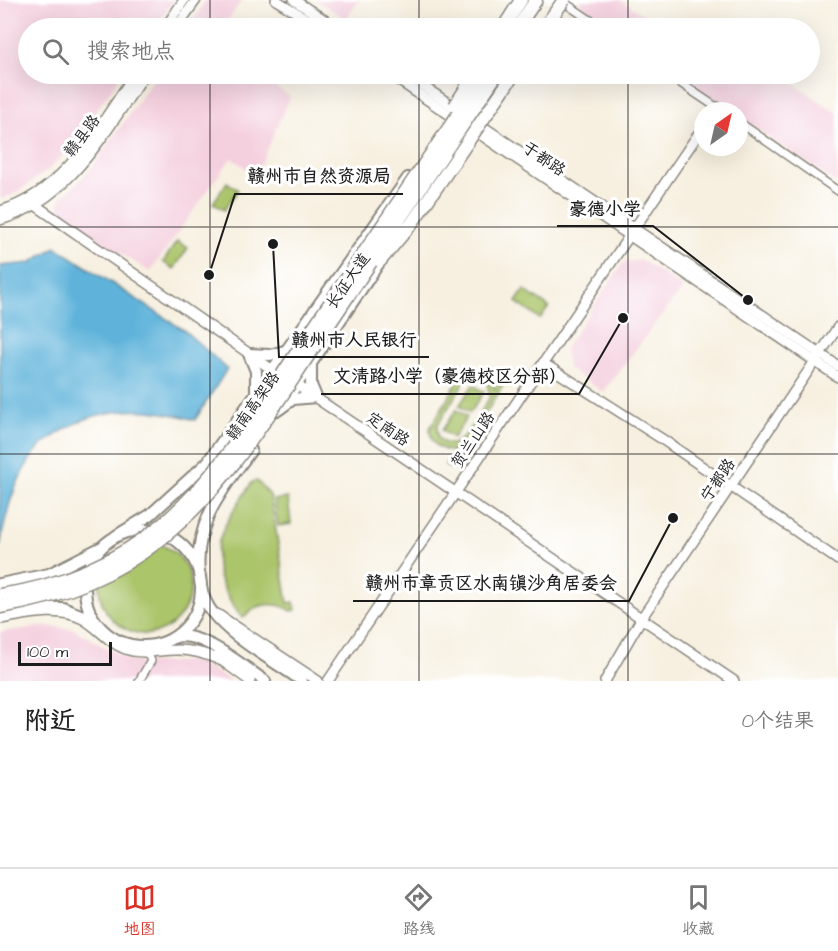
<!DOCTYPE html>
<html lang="zh">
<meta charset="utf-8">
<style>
:root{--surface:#fff;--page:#f2f2f2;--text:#222;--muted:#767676;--line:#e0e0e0;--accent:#d93025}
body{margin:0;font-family:"Architects Daughter","LXGW WenKai TC",sans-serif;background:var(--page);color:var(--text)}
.compass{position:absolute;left:694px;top:102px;width:54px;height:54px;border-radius:50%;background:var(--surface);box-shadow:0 6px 24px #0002;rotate:34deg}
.scale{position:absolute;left:18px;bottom:15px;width:94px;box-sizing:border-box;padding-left:6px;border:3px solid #1c1c1c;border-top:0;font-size:16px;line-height:21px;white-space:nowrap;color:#1c1c1c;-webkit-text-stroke:4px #fff;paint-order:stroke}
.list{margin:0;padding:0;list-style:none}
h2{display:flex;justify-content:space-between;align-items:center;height:78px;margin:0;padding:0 24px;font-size:26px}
h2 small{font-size:20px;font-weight:400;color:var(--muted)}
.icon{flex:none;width:33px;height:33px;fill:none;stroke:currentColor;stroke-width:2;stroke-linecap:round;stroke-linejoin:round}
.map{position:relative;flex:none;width:838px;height:681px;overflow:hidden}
.search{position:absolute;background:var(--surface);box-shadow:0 6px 24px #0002;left:18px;right:18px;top:18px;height:66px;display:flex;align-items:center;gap:15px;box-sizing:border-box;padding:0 21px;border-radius:33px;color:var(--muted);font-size:22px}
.sheet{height:186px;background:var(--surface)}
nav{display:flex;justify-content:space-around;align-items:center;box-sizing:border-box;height:84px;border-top:2px solid var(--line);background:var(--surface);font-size:16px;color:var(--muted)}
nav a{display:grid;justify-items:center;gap:3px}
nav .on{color:var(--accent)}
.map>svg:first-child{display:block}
.built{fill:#f4cfde}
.green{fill:#abc56b;stroke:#647044;stroke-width:1.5;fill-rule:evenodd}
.water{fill:#5eb3da;stroke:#3d687b;stroke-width:1.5}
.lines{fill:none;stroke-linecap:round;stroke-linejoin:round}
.street-casing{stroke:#8a867e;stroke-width:10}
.secondary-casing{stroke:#8a867e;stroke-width:12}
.primary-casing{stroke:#8a867e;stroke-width:14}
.highway-casing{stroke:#8a867e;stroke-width:15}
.street{stroke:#fff;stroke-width:7}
.secondary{stroke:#fff;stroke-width:9}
.primary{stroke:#fff;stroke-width:10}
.highway{stroke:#fff;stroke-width:12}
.highway-bridge-casing{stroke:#8a867e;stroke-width:15;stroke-linecap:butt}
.highway-bridge{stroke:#fff;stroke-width:12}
.grid{fill:none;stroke:#1c1c1c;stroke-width:1.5;stroke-opacity:0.55}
.labels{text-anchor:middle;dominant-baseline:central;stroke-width:6;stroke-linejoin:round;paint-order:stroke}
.street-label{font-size:16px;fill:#1c1c1c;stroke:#fff}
.leader{fill:none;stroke:#1c1c1c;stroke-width:2}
.callout-dot{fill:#1c1c1c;stroke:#fff;stroke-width:2}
.callout-label{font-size:18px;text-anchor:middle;font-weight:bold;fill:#1c1c1c;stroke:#fff;stroke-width:6;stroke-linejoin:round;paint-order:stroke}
</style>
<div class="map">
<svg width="838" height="681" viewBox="0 0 838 681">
<rect width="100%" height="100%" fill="#fff"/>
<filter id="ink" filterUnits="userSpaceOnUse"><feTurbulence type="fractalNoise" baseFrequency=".0167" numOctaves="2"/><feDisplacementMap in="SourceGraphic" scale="12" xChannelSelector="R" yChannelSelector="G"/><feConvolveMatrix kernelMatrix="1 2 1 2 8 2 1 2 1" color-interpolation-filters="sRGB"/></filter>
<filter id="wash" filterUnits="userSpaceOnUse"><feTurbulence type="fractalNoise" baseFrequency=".008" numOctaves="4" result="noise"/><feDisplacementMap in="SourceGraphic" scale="24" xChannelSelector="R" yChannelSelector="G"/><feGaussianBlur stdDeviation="1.35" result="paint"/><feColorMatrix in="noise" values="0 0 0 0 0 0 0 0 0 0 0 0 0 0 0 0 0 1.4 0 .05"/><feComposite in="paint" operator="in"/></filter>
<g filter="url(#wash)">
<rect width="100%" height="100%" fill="#f7f0e0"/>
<!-- built -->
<g class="built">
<path d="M0 0H174L154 28H28V74H122L69 149 48 170 15 194 0 199Z"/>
<path d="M206 0H242L222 28H188Z"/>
<path d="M316 0H359L346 19Z"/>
<path d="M580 0H620L665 28H610L583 10Z"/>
<path d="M157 74H254L290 97 256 175 231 158 150 272 63 217 58 204 62 197 91 169Z"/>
<path d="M676 74H779L838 113V184L739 117V111H731Z"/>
<path d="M641 260 683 288 603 392 568 368 565 348 623 263Z"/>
<path d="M45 626 73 629 128 660 142 663 196 661 231 681H0V632Z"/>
</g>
<!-- green -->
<g class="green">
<path d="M227 182 238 190 224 210 213 203Z"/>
<path d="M177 241 188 248 174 269 163 262Z"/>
<path d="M524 290 549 307 540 319 516 302Z"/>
<path d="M476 372 488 376 495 389 500 381 504 384 451 469 445 465 454 451C439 451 430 443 430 428L460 378ZM475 377 487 383 490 397C480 411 458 463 438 437L437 426 465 380Z"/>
<path d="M473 385 484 392 470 413 459 406Z"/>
<path d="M456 410 467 417 453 438 442 430Z"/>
<path d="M257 481 270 495 288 603 294 602 296 610 292 611C276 601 256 602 243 618 236 613 232 603 227 595 201 550 228 520 252 482Z"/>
<path d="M288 498 291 524 278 526 274 500Z"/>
<path d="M157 543C228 569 173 665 118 624 105 614 99 599 99 584Z"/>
</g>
<!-- water -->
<path class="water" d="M56 247 184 330 227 369 195 420C148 406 100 405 59 433 52 438 42 443 37 450 14 479 6 512 0 547V266L30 263Z"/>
</g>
<g filter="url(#ink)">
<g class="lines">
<defs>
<g id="street">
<path d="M562 1 602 28"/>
<path d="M667 74 722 111"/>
<path d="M739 122 838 191"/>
<path d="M139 681 151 661 144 645"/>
</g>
<g id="secondary">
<path d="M276 0 321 28"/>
<path d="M294 0 337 28"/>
<path d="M165 28 184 0"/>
<path d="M176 28 196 0"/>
<path d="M389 74 459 121"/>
<path d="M405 74 838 366"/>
<path d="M714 111 717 107"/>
<path d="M471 128 838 377"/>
<path d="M28 200 277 373"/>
<path d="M0 211C65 192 99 126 135 74"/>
<path d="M0 220C70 200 106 130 145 74"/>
<path d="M543 363 662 439 838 560"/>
<path d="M291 381 734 681"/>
<path d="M217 614 318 681"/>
<path d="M0 619C25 615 58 606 83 619 101 629 111 647 133 651 147 654 161 650 175 650 191 649 205 654 220 660"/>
<path d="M217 657 250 681"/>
<path d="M328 681 703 127"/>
<path d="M605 681 641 619 838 327"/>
</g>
<g id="primary">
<path d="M249 354 256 371V393"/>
<path d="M249 354 270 355 288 350"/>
<path d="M291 393 385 254"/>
<path d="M278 410 293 399 316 397 311 385V365"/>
<path d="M251 450C223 490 194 521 199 573 201 591 204 604 217 618 240 643 274 661 302 681"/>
<circle cx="143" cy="588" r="58"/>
<path d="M116 536 150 515 207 463 408 178"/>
<path d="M0 584 49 574 100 548"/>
<path d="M24 607 63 608 95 621"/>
<path d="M173 638C199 628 244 667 265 681"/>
</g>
<g id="highway">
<path d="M503 28 521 0"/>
<path d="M517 28 536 0"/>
</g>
</defs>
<!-- street casing -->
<use href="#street" class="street-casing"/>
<!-- secondary casing -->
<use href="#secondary" class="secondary-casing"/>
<!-- primary casing -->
<use href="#primary" class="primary-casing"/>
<!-- highway casing -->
<use href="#highway" class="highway-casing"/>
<!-- street -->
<use href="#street" class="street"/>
<!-- secondary -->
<use href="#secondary" class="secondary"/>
<!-- primary -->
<use href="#primary" class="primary"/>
<!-- highway -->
<use href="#highway" class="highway"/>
<defs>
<g id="highway-bridge">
<path d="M544 28 564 0"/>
<path d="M455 106 475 74"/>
<path d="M380 261 412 223 514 74"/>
<path d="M0 595C59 587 118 562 164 523 222 473 263 403 305 340 365 251 425 162 486 74"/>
<path d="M0 607C58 598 115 576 161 539 227 486 271 411 318 341 378 252 438 163 497 74"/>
</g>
</defs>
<!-- highway-bridge casing -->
<use href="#highway-bridge" class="highway-bridge-casing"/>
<!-- highway-bridge -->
<use href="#highway-bridge" class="highway-bridge"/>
</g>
</g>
<!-- grid -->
<path class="grid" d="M210 0V28M419 0V28M628 0V28M210 74V681M419 74V681M628 74V681M0 227H838M0 454H838"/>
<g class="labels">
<!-- street labels -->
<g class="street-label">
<text transform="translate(82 136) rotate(-53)">赣县路</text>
<text transform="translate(544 159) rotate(34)">于都路</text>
<text transform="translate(348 281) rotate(-55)">长征大道</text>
<text transform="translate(253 406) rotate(-55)">赣南高架路</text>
<text transform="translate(388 429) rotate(34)">定南路</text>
<text transform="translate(473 440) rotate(-56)">贺兰山路</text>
<text transform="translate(718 480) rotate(-56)">宁都路</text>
</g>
</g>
<!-- callouts -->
<path class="leader" d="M209 275L235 194H403M748 300L653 226H557M273 244L279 357H429M623 318L579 394H321M673 518L629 601H353"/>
<g class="callout-dot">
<circle cx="209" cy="275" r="6"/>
<circle cx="748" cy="300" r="6"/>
<circle cx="273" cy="244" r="6"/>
<circle cx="623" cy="318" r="6"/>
<circle cx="673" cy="518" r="6"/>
</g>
<g class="callout-label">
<text x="319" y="182">赣州市自然资源局</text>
<text x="605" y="215">豪德小学</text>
<text x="354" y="346">赣州市人民银行</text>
<text x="450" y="382">文清路小学（豪德校区分部）</text>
<text x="491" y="589">赣州市章贡区水南镇沙角居委会</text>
</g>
</svg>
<svg class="compass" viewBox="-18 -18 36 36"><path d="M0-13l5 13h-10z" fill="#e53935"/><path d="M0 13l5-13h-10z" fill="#767676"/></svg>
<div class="scale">100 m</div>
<div class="search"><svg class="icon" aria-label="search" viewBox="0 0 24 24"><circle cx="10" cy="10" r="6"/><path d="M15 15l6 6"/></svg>搜索地点</div>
</div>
<section class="sheet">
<h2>附近<small>0个结果</small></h2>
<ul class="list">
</ul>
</section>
<nav>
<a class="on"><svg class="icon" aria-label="map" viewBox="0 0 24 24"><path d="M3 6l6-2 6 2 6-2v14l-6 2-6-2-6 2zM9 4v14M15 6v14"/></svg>地图</a>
<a><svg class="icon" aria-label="directions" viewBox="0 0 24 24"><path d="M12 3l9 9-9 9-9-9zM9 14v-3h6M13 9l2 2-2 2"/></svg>路线</a>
<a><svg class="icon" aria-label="saved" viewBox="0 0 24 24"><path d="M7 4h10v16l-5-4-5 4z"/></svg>收藏</a>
</nav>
